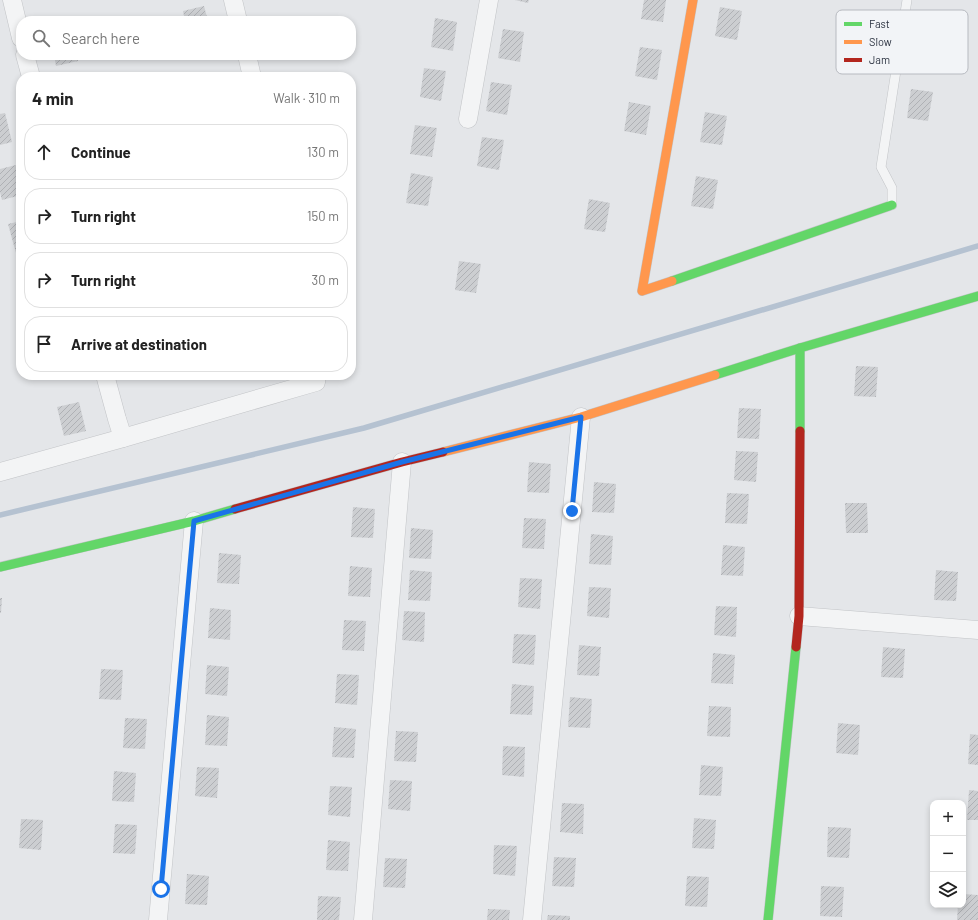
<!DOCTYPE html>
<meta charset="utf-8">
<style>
:root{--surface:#fff;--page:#f2f2f2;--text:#222;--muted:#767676;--line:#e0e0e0}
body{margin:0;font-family:Barlow,sans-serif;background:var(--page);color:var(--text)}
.controls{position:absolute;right:12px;bottom:12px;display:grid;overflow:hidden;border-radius:8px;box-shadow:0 2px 6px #0003}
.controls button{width:36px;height:36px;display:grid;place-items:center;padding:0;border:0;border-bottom:1px solid var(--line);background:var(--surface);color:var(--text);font:20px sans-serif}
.stop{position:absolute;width:12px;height:12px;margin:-9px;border:3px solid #1a73e8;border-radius:50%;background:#fff}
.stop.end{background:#1a73e8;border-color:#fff;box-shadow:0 1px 4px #0008}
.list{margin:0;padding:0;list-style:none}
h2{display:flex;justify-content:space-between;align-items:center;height:52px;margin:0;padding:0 16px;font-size:17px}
h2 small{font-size:13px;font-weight:400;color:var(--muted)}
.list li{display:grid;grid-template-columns:26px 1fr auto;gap:12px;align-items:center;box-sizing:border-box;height:56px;margin:0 8px 8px;padding:0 8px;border:1px solid var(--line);border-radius:16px}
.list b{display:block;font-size:15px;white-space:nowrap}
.list em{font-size:13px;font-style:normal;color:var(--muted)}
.icon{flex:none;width:22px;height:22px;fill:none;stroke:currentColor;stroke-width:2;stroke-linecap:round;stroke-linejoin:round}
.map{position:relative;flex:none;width:978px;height:920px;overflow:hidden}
.search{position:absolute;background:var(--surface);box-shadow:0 2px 6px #0003;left:16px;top:16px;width:340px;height:44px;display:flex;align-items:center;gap:10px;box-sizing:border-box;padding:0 14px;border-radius:16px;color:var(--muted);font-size:15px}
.panel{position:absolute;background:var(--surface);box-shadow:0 2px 6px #0003;left:16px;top:72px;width:340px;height:308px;border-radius:16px}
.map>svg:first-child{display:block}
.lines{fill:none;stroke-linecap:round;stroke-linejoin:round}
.stream{stroke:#b5c2d1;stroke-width:5.5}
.building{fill:url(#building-hatch)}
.lane-casing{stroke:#c2c4c7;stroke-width:10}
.street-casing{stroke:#c2c4c7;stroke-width:19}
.fast-casing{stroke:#c2c4c7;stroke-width:10}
.slow-casing{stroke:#c2c4c7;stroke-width:10}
.jam-casing{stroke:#c2c4c7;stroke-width:10}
.lane{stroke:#f3f4f5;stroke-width:9}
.street{stroke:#f3f4f5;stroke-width:18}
.fast{stroke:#63d668;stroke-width:9}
.slow{stroke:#ff974d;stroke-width:9}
.jam{stroke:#b3261e;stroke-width:9}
.route{stroke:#1a73e8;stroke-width:5}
.key{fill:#f2f4f7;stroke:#b7bac0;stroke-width:1}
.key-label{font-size:11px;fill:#2c3341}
</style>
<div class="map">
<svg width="978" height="920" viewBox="0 0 978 920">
<defs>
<pattern id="building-hatch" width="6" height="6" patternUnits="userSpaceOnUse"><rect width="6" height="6" fill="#ccced1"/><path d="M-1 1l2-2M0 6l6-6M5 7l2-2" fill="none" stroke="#afb1b5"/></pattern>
</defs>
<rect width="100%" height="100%" fill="#e4e6e9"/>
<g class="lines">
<!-- stream -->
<path class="stream" d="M0 515 364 428 978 246"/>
</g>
<!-- building -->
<g class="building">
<path d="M515 0H529L528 3Z"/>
<path d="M644 0H666L663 22 641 19Z"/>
<path d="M204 6 208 21H185L183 11Z"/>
<path d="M720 7 742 11 737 40 715 36Z"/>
<path d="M435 18 457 22 453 51 431 47Z"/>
<path d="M503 29 524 32 520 62 498 58Z"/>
<path d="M640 47 662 50 657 80 635 76Z"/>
<path d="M54 55H77L78 61 56 66Z"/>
<path d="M424 68 446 71 441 101 420 97Z"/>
<path d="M491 82 512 85 507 115 486 111Z"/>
<path d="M911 89 933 92 928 121 907 118Z"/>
<path d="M629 102 651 106 646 135 624 131Z"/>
<path d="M705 112 727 116 722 145 700 142Z"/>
<path d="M5 113 12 142 0 145V114Z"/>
<path d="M415 125 437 128 432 157 410 154Z"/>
<path d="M482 137 504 140 499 170 477 166Z"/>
<path d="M16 165 21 185V195L2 200 0 192V169Z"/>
<path d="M411 173 433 177 428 206 406 203Z"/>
<path d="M696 176 718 180 713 209 691 206Z"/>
<path d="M589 199 610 203 605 232 584 229Z"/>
<path d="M21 221V252L16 253 8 224Z"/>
<path d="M459 261 481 264 476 293 455 290Z"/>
<path d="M856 366 878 367 876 397 854 396Z"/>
<path d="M46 375H63V376L47 380Z"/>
<path d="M79 402 86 431 64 436 57 407Z"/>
<path d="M739 408 761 409 759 439 737 438Z"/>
<path d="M736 451 758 452 756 482 734 480Z"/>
<path d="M529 462 551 464 549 493 527 492Z"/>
<path d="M594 482 616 484 614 513 592 512Z"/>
<path d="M727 493 749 494 747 524 725 523Z"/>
<path d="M845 503H867L868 533H846Z"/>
<path d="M353 507 375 509 373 538 351 537Z"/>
<path d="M524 518 546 519 544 549 522 548Z"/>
<path d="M411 528 433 530 431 559 409 558Z"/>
<path d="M591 534 613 536 611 565 589 564Z"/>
<path d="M723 545 745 547 743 576 721 575Z"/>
<path d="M219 553 241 555 239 584 217 583Z"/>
<path d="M350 566 372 568 370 597 348 596Z"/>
<path d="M410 570 432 572 430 601 408 600Z"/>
<path d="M936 570 958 572 956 601 934 600Z"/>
<path d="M520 578 542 579 540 609 518 607Z"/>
<path d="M589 587 611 588 609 618 587 616Z"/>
<path d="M0 598H2L1 613H0Z"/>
<path d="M716 606 737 607 736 637 714 635Z"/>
<path d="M210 608 231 610 230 640 208 638Z"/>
<path d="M404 611 425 612 424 642 402 640Z"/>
<path d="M344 620 366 621 364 651 342 650Z"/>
<path d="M514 634 536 635 534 665 512 663Z"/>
<path d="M579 645 601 647 599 676 577 675Z"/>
<path d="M883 647 905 649 903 678 881 677Z"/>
<path d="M713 653 735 655 733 684 711 683Z"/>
<path d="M207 665 229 667 227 696 205 694Z"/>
<path d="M101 669 123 670 121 700 99 699Z"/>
<path d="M337 674 359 675 357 705 335 703Z"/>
<path d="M512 684 534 686 532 715 510 714Z"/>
<path d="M570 697 592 699 590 728 568 727Z"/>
<path d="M709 706 731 707 730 737 707 736Z"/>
<path d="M207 715 229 717 227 746 205 745Z"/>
<path d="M125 718 147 719 145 749 123 748Z"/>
<path d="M838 723 860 725 858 755 836 753Z"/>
<path d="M334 727 356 729 354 758 332 757Z"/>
<path d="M396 731 418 732 416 762 394 761Z"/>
<path d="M970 734 978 735V765L968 764Z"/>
<path d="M503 746 525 747 524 777 502 775Z"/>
<path d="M701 765 723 767 721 796 699 795Z"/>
<path d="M197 767 219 768 217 798 195 796Z"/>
<path d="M114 771 136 773 134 802 112 801Z"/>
<path d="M390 780 412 781 410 811 388 809Z"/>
<path d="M330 786 352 787 350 817 328 815Z"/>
<path d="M969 790 978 791V820H967Z"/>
<path d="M562 803 584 804 583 834 560 832Z"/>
<path d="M694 818 716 820 714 849 692 848Z"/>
<path d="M21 819 43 820 41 850 19 848Z"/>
<path d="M115 824 137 825 135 854 113 853Z"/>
<path d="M828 827 851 828 849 858 827 857Z"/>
<path d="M328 840 350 842 348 871 326 870Z"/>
<path d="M494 845 517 846 515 876 493 874Z"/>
<path d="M554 857 576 858 574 887 552 886Z"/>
<path d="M385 858 407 859 405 888 383 887Z"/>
<path d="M187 874 209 876 207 905 185 904Z"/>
<path d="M687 876 709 877 707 907 685 906Z"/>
<path d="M821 886 844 887 842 917 820 916Z"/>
<path d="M963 894 978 895V920H957L958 905H963Z"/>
<path d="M318 896 341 897 339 920H317Z"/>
<path d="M488 909 510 910 509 920H487Z"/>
<path d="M548 915 570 916V920H547Z"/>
</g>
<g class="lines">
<defs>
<path id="lane" d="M892 205V188L881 167 907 0"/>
<g id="street">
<path d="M12 0 21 38"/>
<path d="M233 0 238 21"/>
<path d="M25 55 31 77"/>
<path d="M247 55 252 77"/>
<path d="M468 119 489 0"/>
<path d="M105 375 117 419 123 438"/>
<path d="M0 472 123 438 316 382 317 375"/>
<path d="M799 616 978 630"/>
<path d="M158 920 194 521"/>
<path d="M363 920 402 462"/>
<path d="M532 920 581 417"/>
</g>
<g id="fast">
<path d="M672 281 892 205"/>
<path d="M715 375 800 348 978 296"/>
<path d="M800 431V348"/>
<path d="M0 567 194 521 235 509"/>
<path d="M768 920 796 647"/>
</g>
<g id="slow">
<path d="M672 281 642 291 693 0"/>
<path d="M443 452 581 417 715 375"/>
</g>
<g id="jam">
<path d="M235 509 402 462 443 452"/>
<path d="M796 647 799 616 800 431"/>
</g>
</defs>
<!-- lane casing -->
<use href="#lane" class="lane-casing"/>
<!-- street casing -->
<use href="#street" class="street-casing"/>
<!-- fast casing -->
<use href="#fast" class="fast-casing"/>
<!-- slow casing -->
<use href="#slow" class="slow-casing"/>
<!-- jam casing -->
<use href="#jam" class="jam-casing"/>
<!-- lane -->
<use href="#lane" class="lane"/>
<!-- street -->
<use href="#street" class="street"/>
<!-- fast -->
<use href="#fast" class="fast"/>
<!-- slow -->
<use href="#slow" class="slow"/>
<!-- jam -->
<use href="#jam" class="jam"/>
</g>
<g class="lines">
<!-- route -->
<path class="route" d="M161 889 194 521 402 462 581 417 572 511"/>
</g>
<!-- legend -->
<rect x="836" y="10" width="132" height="64" rx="6" class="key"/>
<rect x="844" y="22" width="18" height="4" fill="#63d668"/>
<rect x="844" y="40" width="18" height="4" fill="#ff974d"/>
<rect x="844" y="58" width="18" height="4" fill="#b3261e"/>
<g class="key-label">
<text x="869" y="28">Fast</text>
<text x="869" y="46">Slow</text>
<text x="869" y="64">Jam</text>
</g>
</svg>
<div class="controls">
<button>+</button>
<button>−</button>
<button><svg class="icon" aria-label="layers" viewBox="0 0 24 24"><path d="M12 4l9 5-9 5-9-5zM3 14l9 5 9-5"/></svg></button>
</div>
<div class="stop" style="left:161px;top:889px"></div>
<div class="stop end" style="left:572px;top:511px"></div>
<div class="search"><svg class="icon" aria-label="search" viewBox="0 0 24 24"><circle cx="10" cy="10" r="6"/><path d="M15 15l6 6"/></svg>Search here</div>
<section class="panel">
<h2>4 min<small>Walk · 310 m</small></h2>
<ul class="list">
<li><svg class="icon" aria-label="ahead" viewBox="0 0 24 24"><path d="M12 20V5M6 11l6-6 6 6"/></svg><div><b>Continue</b></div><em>130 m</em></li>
<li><svg class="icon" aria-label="right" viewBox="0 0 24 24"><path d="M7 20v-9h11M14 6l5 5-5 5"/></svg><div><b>Turn right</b></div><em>150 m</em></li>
<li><svg class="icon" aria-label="right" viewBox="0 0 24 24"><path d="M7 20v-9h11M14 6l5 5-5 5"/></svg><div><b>Turn right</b></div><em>30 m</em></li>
<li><svg class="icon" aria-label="arrive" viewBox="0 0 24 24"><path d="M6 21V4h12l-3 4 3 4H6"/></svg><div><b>Arrive at destination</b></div></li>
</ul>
</section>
</div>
